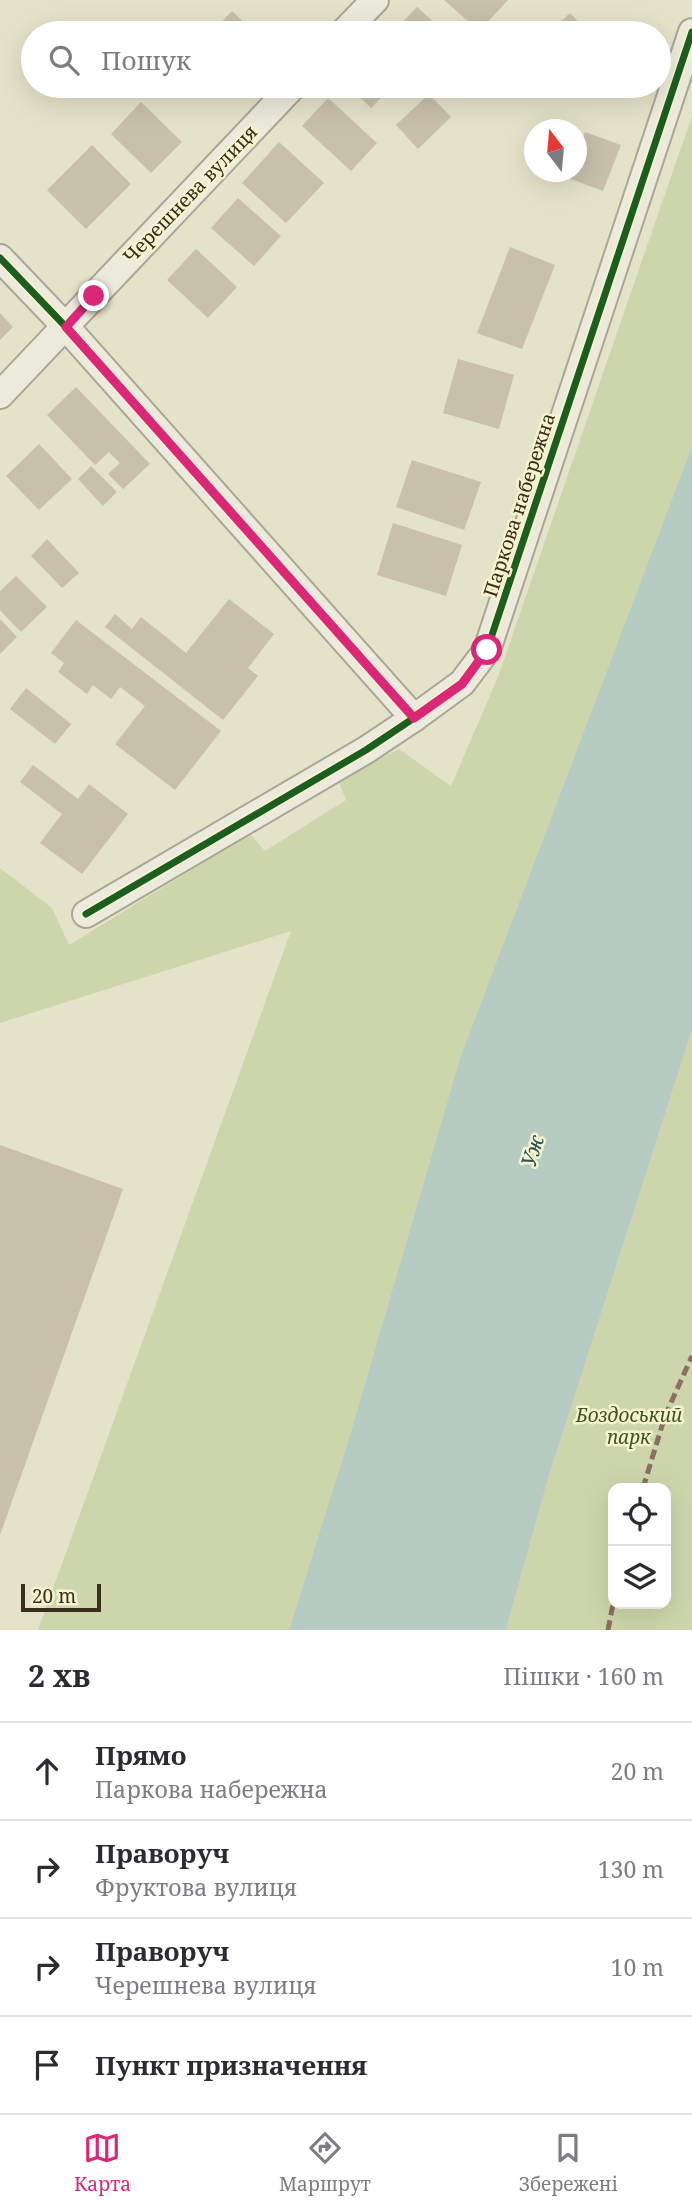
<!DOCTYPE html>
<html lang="uk">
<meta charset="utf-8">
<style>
:root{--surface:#fff;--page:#f2f2f3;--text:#2b2b33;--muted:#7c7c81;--line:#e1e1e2;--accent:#db2777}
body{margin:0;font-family:"Noto Serif",serif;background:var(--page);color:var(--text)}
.controls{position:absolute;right:21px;bottom:21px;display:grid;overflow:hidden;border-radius:14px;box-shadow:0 7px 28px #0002}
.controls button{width:63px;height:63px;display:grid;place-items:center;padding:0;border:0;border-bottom:2px solid var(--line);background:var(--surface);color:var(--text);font:35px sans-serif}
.compass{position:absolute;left:524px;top:119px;width:63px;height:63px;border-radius:50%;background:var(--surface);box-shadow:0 7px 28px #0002;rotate:344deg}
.scale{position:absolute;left:21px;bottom:18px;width:80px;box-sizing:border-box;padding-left:7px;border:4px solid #372f1c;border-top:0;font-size:19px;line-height:24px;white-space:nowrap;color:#372f1c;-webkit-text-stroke:5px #f6f3ce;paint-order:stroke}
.stop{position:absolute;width:21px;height:21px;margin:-16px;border:5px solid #db2777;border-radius:50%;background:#fff}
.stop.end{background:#db2777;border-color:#fff;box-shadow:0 2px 7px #0008}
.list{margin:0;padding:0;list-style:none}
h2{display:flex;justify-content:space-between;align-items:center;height:91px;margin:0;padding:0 28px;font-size:30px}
h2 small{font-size:23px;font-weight:400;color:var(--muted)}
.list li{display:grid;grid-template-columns:46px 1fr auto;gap:21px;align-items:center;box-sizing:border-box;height:98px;padding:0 28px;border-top:2px solid var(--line)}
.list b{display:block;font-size:26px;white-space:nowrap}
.list p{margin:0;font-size:23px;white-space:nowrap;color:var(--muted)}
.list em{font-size:23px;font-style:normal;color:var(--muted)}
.icon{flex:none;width:38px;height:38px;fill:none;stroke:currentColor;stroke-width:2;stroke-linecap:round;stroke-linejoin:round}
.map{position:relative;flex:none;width:692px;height:1630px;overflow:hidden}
.search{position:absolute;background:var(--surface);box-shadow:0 7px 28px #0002;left:21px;right:21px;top:21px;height:77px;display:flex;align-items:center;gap:18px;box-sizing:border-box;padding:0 24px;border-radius:38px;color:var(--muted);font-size:26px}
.sheet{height:483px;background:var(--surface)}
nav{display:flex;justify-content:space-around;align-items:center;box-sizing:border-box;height:98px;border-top:2px solid var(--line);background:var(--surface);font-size:19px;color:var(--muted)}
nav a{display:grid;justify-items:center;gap:4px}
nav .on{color:var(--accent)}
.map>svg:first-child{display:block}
.green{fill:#cdd6ab;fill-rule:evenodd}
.water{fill:#b6cbc1}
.building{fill:#c8c0aa}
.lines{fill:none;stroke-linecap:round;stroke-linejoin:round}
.minor-casing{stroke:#a9a693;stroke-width:30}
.minor{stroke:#eceadc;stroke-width:26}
.quiet{stroke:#8d6e63;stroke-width:5;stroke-dasharray:10 5;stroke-linecap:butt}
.cycleway-casing{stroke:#f6f3ce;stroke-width:11}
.cycleway{stroke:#1b5e20;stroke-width:7}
.route{stroke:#db2777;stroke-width:9}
.labels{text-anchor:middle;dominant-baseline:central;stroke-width:5;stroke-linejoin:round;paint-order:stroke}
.street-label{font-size:19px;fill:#372f1c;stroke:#f6f3ce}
.park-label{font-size:19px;font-style:italic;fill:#3c5421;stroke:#f6f3ce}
.water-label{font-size:21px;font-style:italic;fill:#2a5057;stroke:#f6f3ce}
</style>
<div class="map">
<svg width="692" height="1630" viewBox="0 0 692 1630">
<rect width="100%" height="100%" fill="#e4e2c9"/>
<!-- green -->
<g class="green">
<path d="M692 116V446L460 1058 352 1428 289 1630H38L291 931 0 1023V868L52 908 69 945 250 834 265 851 346 800 338 780 399 749 451 786 498 677Z"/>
<path d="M692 1030V1630H506L548 1479ZM613 1488H666V1604H613Z"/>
</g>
<!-- water -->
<path class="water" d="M692 446V1030L548 1479 506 1630H289L352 1428 460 1058Z"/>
<!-- building -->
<g class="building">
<path d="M444 0H508L479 31Z"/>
<path d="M417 7 446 33H392Z"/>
<path d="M232 11 255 33H211Z"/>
<path d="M570 13 589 33H563L556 26Z"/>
<path d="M348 86H392L371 108Z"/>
<path d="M429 94 451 117 418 149 396 125Z"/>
<path d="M328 98 377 143 351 171 302 126Z"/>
<path d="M141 102 182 142 151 173 111 134Z"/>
<path d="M585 132 621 145 603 191 568 178 570 172H576V155Z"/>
<path d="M279 142 324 183 286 223 242 183Z"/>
<path d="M92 145 131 184 86 229 47 190Z"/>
<path d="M238 198 281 236 254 266 211 228Z"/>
<path d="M510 247 555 265 522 349 477 333Z"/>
<path d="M196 249 237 287 208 318 167 280Z"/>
<path d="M0 313 13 327 0 340Z"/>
<path d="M458 359 514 375 499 429 443 413Z"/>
<path d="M76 387 150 464 123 489 108 474 120 463 109 452 95 465 47 415Z"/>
<path d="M39 444 72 479 39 510 6 476Z"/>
<path d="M412 460 481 482 464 530 396 507Z"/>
<path d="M91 466 117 492 103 506 78 479Z"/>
<path d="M393 523 462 545 446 596 377 575Z"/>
<path d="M47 539 79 573 62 588 31 556Z"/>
<path d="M16 576 47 607 21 632 0 610V591Z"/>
<path d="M229 599 274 634 248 668 258 676 223 720 105 627 115 614 132 629 141 617 186 653Z"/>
<path d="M0 619 17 637 0 654Z"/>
<path d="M76 620 221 731 175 790 115 744 145 706 120 687 111 699 93 685 87 694 58 672 64 663 51 653Z"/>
<path d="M26 688 71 724 55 744 10 709Z"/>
<path d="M33 765 78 799 89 784 128 814 82 874 40 843 62 814 20 782Z"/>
<path d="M0 1145 123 1189 0 1535Z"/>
</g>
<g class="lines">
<defs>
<g id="minor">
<path d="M343 33 375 0"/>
<path d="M0 258 66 327 414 718"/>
<path d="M0 395 293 86"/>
<path d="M86 914 366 750 414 718 462 683 487 650 692 32"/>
</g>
</defs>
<!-- minor casing -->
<use href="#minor" class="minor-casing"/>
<!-- minor -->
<use href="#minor" class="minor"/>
<!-- quiet -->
<g class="quiet">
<path d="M643 1488 665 1416 692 1356"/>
<path d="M608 1630 613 1604"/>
</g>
<defs>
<g id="cycleway">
<path d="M0 258 66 327 414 718"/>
<path d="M86 914 366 750 414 718 462 683 487 650 692 32"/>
</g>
</defs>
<!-- cycleway casing -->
<use href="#cycleway" class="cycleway-casing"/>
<!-- cycleway -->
<use href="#cycleway" class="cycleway"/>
</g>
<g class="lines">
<!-- route -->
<path class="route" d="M94 296 66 327 414 718 462 684 487 650"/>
</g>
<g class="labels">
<!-- street labels -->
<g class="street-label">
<text transform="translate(190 194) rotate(-46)">Черешнева вулиця</text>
<text transform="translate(519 505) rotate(-72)">Паркова набережна</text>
</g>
<!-- park labels -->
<g class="park-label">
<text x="629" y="1415">Боздоський<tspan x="629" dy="22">парк</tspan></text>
</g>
<!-- water labels -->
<g class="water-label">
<text transform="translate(532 1151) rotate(-72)">Уж</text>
</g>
</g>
</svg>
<div class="controls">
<button><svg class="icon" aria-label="locate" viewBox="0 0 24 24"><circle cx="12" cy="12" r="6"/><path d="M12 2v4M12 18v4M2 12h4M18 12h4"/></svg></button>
<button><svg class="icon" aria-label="layers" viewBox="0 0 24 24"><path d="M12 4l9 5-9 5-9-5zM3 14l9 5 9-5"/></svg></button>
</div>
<svg class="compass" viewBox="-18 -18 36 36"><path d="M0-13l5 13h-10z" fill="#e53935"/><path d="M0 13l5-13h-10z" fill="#7c7c81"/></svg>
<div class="scale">20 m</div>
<div class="stop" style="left:487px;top:650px"></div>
<div class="stop end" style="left:94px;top:296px"></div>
<div class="search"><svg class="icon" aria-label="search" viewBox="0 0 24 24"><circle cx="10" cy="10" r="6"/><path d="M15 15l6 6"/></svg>Пошук</div>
</div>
<section class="sheet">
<h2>2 хв<small>Пішки · 160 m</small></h2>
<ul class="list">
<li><svg class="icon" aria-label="ahead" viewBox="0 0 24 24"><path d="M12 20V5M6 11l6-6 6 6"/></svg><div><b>Прямо</b><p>Паркова набережна</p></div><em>20 m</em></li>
<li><svg class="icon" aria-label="right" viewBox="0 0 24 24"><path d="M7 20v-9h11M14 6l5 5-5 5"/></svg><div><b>Праворуч</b><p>Фруктова вулиця</p></div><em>130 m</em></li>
<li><svg class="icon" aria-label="right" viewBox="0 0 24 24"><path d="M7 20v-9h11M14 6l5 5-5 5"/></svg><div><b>Праворуч</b><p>Черешнева вулиця</p></div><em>10 m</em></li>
<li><svg class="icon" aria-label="arrive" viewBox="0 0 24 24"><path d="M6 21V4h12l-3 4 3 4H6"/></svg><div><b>Пункт призначення</b></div></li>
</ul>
</section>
<nav>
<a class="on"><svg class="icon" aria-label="map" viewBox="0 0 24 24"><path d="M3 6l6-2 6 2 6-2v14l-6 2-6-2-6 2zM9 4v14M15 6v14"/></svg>Карта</a>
<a><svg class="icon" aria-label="directions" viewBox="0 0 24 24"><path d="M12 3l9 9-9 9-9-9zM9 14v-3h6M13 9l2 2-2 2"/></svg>Маршрут</a>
<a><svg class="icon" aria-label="saved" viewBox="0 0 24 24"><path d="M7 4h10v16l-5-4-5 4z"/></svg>Збережені</a>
</nav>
